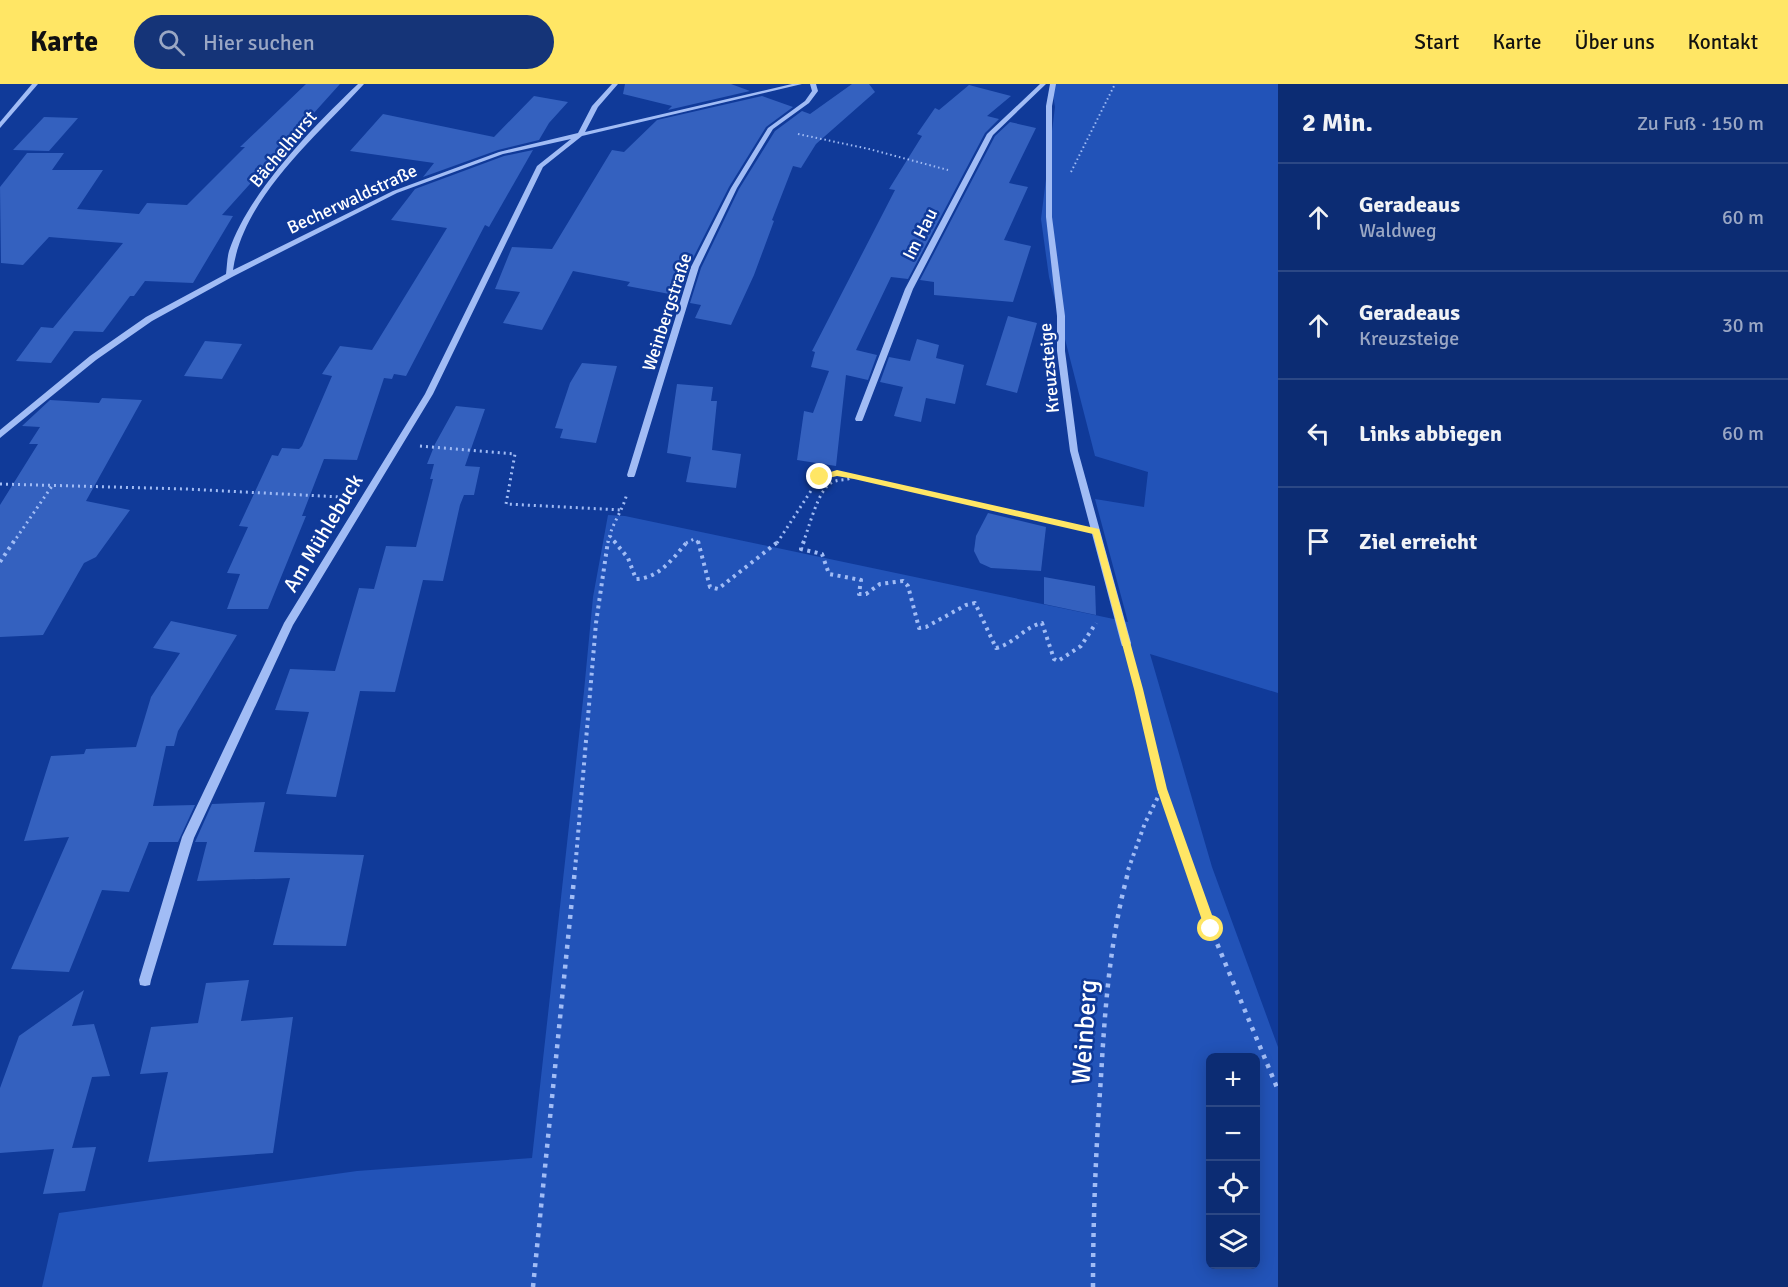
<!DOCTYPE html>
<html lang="de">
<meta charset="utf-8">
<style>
:root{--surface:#0c2c73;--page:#153478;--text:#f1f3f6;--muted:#9aa7c4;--line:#2c4885;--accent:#ffe665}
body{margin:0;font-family:Signika,sans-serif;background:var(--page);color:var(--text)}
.controls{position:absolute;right:18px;bottom:18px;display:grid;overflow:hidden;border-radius:9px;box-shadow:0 3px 15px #0003}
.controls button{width:54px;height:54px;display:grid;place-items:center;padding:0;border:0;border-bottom:2px solid var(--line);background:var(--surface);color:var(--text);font:30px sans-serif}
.stop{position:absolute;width:18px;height:18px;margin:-14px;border:4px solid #ffe665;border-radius:50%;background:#fff}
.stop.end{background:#ffe665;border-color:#fff;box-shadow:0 2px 6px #0008}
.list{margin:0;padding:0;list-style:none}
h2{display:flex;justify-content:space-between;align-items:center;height:78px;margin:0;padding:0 24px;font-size:26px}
h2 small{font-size:20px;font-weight:400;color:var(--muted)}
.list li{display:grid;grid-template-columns:39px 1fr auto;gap:18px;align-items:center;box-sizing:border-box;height:108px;padding:0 24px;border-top:2px solid var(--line)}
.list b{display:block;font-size:22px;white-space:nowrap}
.list p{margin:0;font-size:20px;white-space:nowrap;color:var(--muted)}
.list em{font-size:20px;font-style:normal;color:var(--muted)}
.icon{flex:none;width:33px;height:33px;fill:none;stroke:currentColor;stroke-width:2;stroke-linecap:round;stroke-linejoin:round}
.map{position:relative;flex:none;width:1278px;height:1203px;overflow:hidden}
header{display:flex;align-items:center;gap:36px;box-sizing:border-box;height:84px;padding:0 30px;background:var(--accent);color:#111}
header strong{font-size:28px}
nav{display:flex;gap:33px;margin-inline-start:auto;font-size:21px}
.search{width:420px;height:54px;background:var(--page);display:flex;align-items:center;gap:15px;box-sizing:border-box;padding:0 21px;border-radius:33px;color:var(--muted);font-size:22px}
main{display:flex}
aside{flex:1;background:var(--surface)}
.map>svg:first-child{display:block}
.green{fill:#2253b8;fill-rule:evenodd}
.building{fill:#3461bf}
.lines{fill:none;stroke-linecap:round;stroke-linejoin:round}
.path-far3{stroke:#a1bcf5;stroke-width:2;stroke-dasharray:1.5 3;stroke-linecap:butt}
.path-far2{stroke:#a1bcf5;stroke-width:3;stroke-dasharray:2 4;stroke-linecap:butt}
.path-far1{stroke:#a1bcf5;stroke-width:4;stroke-dasharray:3 4.5;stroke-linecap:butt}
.path{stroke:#a1bcf5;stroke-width:4.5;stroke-dasharray:4 6;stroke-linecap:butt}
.minor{fill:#a1bcf5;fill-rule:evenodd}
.route{fill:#ffe665}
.labels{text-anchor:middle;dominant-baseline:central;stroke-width:5;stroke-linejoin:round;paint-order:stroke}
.far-street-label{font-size:18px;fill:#fff;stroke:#103a99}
.street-label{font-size:21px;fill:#fff;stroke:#103a99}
.near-street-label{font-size:26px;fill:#fff;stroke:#103a99}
</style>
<header>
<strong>Karte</strong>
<div class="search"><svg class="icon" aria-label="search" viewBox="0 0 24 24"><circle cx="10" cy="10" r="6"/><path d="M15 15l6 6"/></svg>Hier suchen</div>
<nav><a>Start</a><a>Karte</a><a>Über uns</a><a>Kontakt</a></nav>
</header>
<main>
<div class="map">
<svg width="1278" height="1203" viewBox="0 0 1278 1203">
<rect width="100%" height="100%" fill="#103a99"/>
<!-- green -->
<path class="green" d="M1051 0H1278V609L1150 570 1212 783 1278 963V1203H42L59 1129 357 1087 532 1074 584 607 593 513 608 431 625 432 1128 538 1095 415 1144 423 1148 388 1095 372 1049 193 1041 135 1055 23ZM1210 974H1256V1180H1210Z"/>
<!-- building -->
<g class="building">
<path d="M306 0H340L222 131 233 132 193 199 145 197 134 212H130L103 248 74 247 51 279 16 277 41 243 53 244 123 159 49 153 23 181 1 179 0 103 27 69H64L52 86H103L77 125 139 130 147 119 187 121 245 63H240Z"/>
<path d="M625 0H731L750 7 668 26 672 22 623 10Z"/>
<path d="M852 0H869L875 8 816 60 801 84 793 82 772 136 774 137 754 191 731 241 695 234 701 221 690 219 701 184 739 105 775 47 802 27 810 30Z"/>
<path d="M969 1 1011 12 987 32 999 35 985 49 908 195 891 193 856 266 877 271 868 296 846 291 836 382 797 376 804 327 813 329 829 287 811 283 815 268 812 267 895 106 889 105 922 52 917 50 935 24 939 26Z"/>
<path d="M534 12 568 18 549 39 539 56 498 66 423 93 434 79 350 67 383 30 494 53Z"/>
<path d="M762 12 793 23 766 43 729 103 689 182 680 212 627 202 630 198 573 187 542 246 503 239 520 208 495 205 512 163 552 165 612 66 624 68 657 36Z"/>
<path d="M44 33 78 34 49 67 13 66Z"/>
<path d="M1010 38 1036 44 1009 99 1028 103 1004 156 1031 162 1013 218 934 211V198L920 196 995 52Z"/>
<path d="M533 66 489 143 485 141 406 292 394 290 392 295 384 294 357 376 324 375 302 432H306L268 525H227L240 490 227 489 248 443 239 442 272 371 278 372 282 364 299 365 302 362 332 292 322 290 340 262 372 266 447 144 391 136 415 105 504 72Z"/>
<path d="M1008 232 1037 239 1017 309 986 301Z"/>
<path d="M917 255 939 261 936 274 964 281 955 320 926 314 921 338 894 332 903 303 880 298 889 273 910 277Z"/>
<path d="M205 257 242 260 222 295 184 292Z"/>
<path d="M582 279 617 282 596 359 560 354 563 345 555 344 570 299Z"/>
<path d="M677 300 713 303 711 317H717L712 366 741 370 736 404 686 398 691 373 667 369Z"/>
<path d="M102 314 142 316 86 417 130 426 96 473 84 479 43 551 0 553V421L38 360H29L40 343 22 342 50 316 99 319Z"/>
<path d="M456 322 485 325 465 382 480 383 474 411H464L460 421 443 497 423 496 395 608 360 607 336 713 286 710 309 628 275 626 290 585 335 587 359 504 374 505 386 462 416 463 433 395H430L434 380H427L435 360Z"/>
<path d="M988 429 1046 443 1041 487 991 484 980 479 974 467 976 452Z"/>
<path d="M1044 493 1095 502 1096 531 1044 520Z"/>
<path d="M171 537 237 551 178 647 174 662H166L153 722 195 721 178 758H149L129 808 102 806 69 888 11 885 69 753 24 757 51 672 84 670 86 665 136 663 151 613 180 569 153 564Z"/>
<path d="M265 718 254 768 364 771 346 862 273 861 290 794 197 797 207 758H195L212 720Z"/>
<path d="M249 896 241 937 293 933 273 1069 148 1078 168 988 140 990 151 943 198 939 206 899Z"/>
<path d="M84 906 72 942 94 940 110 992 92 993 72 1064 96 1063 85 1107 43 1110 54 1065 0 1069V1004L19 952Z"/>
</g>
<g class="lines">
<!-- path-far3 -->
<g class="path-far3">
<path d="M798 50 869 65 948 86"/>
<path d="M1071 88 1115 0"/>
</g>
<!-- path-far2 -->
<g class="path-far2">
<path d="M420 362 515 370 506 420 622 426"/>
<path d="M0 400 186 405 341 413"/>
<path d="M610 452 616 459"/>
<path d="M13 459 52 402"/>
<path d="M608 459C611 440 623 427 627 409"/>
<path d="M686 459 694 455 699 459"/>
<path d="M777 459 820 393 837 389 1073 442"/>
<path d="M803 459C809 444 818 406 831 399 839 394 847 398 854 392"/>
</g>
<!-- path-far1 -->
<g class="path-far1">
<path d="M614 457 628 474 636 495C660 494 673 474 688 457"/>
<path d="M698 457 710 503 718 505 779 457"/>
<path d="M804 457 801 465 822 470 829 490 861 496 859 510H866L880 500 903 497 908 502 919 544 926 543 966 521 975 519 996 564C1014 560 1024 543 1042 539L1054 575 1058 577 1081 562 1096 539"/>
<path d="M0 478 14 457"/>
<path d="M1131 580 1162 705 1190 786"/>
<path d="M575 786 596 539 608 457"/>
<path d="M1128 786 1145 739 1162 705"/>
</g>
<!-- path -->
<g class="path">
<path d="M1190 785 1211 845 1278 1006"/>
<path d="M533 1203 575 785"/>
<path d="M1093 1203C1093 1133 1096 1063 1101 993 1105 923 1110 853 1129 785"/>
</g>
<!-- minor -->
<g class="minor">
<path d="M32 0H38L0 44V38Z"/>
<path d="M358 0H364C317 52 243 113 233 186L393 107 499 68 578 49 592 22 612 0H618L598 23 585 48 792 0H802L582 52 543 83 433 310 293 541 194 754 151 896 150 901 145 902 140 901 139 896 182 753 284 539 425 310 537 82 571 55 503 70 397 109 232 193 152 237 96 276 0 354V346L90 272 146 233 226 190C227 183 227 174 229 167 248 109 314 42 358 0Z"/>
<path d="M810 0H816L818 7 809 19 773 45 737 104 699 183 635 391 634 393H628L627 391 691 183 731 104 768 44 805 17 812 7Z"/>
<path d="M1040 0H1046L993 51 913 205 863 335 862 337H856L855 335 905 205 987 50Z"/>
<path d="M1050 0H1056L1052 22V133L1065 232V267L1078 367 1131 559 1130 562H1122L1121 559 1070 367 1057 267V232L1046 133V22Z"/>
</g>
</g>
<!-- route -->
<path class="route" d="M837 386 1099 445 1143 605 1167 705 1217 845 1215 849H1207L1205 845 1157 705 1134 605 1093 450 854 395 837 392 820 396 815 393Z"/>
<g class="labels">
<!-- far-street labels -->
<g class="far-street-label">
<text transform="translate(283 65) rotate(-50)">Bächelhurst</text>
<text transform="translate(352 115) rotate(-25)">Becherwaldstraße</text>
<text transform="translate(920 150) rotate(-63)">Im Hau</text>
<text transform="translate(667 228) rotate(-72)">Weinbergstraße</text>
<text transform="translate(1049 284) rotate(-95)">Kreuzsteige</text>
</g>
<!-- street labels -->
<g class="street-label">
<text transform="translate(323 449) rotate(-59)">Am Mühlebuck</text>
</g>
<!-- near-street labels -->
<g class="near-street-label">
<text transform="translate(1085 948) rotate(-86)">Weinberg</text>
</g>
</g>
</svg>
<div class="controls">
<button>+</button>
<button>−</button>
<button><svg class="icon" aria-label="locate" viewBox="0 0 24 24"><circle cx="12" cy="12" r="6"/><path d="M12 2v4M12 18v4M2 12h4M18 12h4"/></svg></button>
<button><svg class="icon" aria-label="layers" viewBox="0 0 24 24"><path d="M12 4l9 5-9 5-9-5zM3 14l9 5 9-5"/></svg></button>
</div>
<div class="stop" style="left:1211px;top:845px"></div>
<div class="stop end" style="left:820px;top:393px"></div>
</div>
<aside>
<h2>2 Min.<small>Zu Fuß · 150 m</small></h2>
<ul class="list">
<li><svg class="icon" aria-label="ahead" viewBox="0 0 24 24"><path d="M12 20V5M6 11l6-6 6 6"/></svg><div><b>Geradeaus</b><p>Waldweg</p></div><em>60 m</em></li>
<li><svg class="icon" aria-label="ahead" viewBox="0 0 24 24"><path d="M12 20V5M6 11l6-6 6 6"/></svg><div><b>Geradeaus</b><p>Kreuzsteige</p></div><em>30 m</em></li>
<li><svg class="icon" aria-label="left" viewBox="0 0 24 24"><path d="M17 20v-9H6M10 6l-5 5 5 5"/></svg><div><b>Links abbiegen</b></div><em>60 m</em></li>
<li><svg class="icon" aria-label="arrive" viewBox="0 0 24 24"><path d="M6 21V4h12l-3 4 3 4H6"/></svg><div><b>Ziel erreicht</b></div></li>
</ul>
</aside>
</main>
